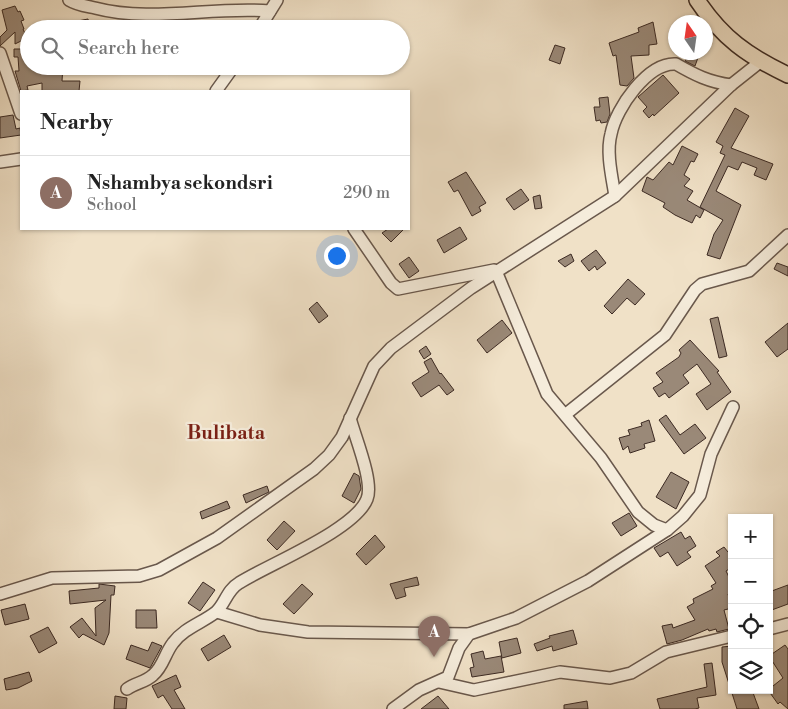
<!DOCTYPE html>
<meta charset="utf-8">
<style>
:root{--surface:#fff;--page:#f2f2f2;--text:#222;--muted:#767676;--line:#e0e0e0;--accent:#0b8043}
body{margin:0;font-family:"Libre Bodoni",serif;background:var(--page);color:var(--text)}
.controls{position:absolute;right:15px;bottom:15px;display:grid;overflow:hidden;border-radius:0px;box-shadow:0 1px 4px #0004}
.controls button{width:45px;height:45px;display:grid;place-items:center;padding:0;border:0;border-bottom:1px solid var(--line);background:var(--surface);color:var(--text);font:25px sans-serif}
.compass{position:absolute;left:668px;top:15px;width:45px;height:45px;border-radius:50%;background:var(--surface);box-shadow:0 1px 4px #0004;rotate:347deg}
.you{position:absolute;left:336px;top:255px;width:18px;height:18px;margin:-12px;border:4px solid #fff;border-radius:50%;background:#1a73e8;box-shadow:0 0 0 8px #1a73e833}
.badge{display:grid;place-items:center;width:32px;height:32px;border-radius:50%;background:var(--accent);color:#fff;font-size:16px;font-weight:700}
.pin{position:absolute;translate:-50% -41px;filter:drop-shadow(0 1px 2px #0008)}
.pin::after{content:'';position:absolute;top:26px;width:18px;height:15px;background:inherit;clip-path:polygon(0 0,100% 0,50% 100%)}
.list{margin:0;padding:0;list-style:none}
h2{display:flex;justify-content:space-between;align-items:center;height:65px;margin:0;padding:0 20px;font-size:21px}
h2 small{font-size:16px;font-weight:400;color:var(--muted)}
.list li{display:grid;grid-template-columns:32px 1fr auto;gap:15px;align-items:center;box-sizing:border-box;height:75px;padding:0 20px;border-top:1px solid var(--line)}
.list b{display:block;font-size:19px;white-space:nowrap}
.list p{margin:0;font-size:16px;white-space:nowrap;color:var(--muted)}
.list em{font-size:16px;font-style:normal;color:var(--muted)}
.icon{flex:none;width:28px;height:28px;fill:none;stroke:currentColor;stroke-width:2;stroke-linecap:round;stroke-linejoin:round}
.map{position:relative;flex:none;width:788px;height:709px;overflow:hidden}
.search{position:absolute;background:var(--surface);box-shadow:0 1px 4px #0004;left:20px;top:20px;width:390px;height:55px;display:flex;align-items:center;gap:12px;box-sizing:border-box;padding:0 18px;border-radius:28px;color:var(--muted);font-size:19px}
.panel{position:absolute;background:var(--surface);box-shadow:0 1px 4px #0004;left:20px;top:90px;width:390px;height:140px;border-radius:0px}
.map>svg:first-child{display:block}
.building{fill:#9a8978;stroke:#3c2a23}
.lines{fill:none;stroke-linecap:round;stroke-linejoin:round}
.minor-casing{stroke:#69584c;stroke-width:14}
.major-casing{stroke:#3c2a23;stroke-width:18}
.minor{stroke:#f5ecdb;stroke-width:11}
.major{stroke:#f0e1c7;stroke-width:15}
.labels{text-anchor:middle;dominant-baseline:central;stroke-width:4.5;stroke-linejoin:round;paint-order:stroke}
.quarter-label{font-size:19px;font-weight:bold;fill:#7a1f14;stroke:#f5ecdb}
</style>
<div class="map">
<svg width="788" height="709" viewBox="0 0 788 709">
<rect width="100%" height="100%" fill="#f0e1c7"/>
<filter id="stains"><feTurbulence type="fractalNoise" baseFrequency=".004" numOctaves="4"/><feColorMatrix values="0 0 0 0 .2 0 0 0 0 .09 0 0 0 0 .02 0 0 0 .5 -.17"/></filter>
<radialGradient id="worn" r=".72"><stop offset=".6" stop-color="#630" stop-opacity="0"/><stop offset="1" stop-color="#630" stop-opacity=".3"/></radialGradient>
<!-- building -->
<g class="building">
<path d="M15 6 18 12 20 11 24 20 21 21 24 29H23L27 38 15 44V32L0 46V37L7 30 2 10Z"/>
<path d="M88 19 90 29H62V24Z"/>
<path d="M653 22 657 44 649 45V55L631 56 634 78 627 86 620 85 616 55 613 56 609 43 639 32 638 28Z"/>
<path d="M555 45 565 48 560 64 549 60Z"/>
<path d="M14 49H27L29 66H63L62 81H80L79 91H42V83L27 86 28 90 21 91 15 71H19L18 57H14Z"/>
<path d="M691 52H700L695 66 685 61Z"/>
<path d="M663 75 679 93 654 116 653 114 649 118 643 111 647 107 638 97Z"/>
<path d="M608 97 610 114 607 122 601 123 600 120 596 121 594 107H600L599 98Z"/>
<path d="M735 108 749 116 731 148 773 164 766 180 754 175 757 168 742 162 738 170 728 166 716 191 741 205 720 259 707 255 714 234 723 220 700 207 725 155 720 153 723 146 716 142Z"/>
<path d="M13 115 16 129 20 128 21 135 0 138V117Z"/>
<path d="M682 146 698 154 694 162 691 161 684 175 690 179 684 186 693 191 687 200 704 210 700 218 696 215 692 223 675 215 663 207 665 203 642 191 647 177 653 180 669 162 673 165Z"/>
<path d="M466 172 486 203 479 207 481 211 472 216 458 190 454 192 448 182Z"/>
<path d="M521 189 529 200 514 210 506 199Z"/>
<path d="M540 195 542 208 535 209 533 197Z"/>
<path d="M460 227 467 239 444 253 437 240Z"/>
<path d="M388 229H404L391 242 382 233Z"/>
<path d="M596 250 606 263 597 270 595 266 589 271 581 261Z"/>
<path d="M571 254 574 261 565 267 558 261Z"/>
<path d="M409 257 419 271 409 278 399 264Z"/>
<path d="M777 263 788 267V276L774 269Z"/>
<path d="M628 279 645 294 635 305 627 298 612 314 604 306Z"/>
<path d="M317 302 328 316 319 323 309 309Z"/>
<path d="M718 317 727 356 719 358 710 319Z"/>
<path d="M502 320 512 333 487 353 477 340Z"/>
<path d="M788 323V349L777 357 765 342Z"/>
<path d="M690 340 719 371 717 372 731 392 707 410 696 394 711 384 697 364 683 375 689 383 669 398 665 393 659 397 653 388 663 382 656 373 679 357 681 353 679 350Z"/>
<path d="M426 346 431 354 424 359 419 351Z"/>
<path d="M431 358 440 374 441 373 454 390 447 395 439 385 421 397 412 383 429 372 424 362Z"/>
<path d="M666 415 680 435 695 424 706 438 684 454 659 420Z"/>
<path d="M649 420 655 441 644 444 645 448 630 453 628 446 623 450 619 438 630 435 628 430 642 426 641 423Z"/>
<path d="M671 472 689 482 676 509 656 497Z"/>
<path d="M354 473 359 476 361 489 354 503 342 496Z"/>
<path d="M267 486 269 492 246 503 243 495Z"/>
<path d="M227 501 230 508 202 519 200 512Z"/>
<path d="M629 513 637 526 621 536 612 523Z"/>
<path d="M284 521 295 531 277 550 267 540Z"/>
<path d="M681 532 685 539 690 536 696 546 687 552 691 557 677 566 668 552 660 557 654 548Z"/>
<path d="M375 535 385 547 366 565 356 554Z"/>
<path d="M724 547 728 552 732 549V567L726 571 732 583V591L728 594 732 608 724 610 729 629 717 632 716 629 709 631 708 629 682 640 667 644 662 626 672 624 673 628 695 620 687 607 694 603 693 599 713 589 711 586 716 583 705 566 720 556 716 552Z"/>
<path d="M417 577 419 585 404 588 406 596 396 599 390 584Z"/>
<path d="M203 582 215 590 200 611 188 603Z"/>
<path d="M99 584 115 586 114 595H111L109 633 104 645 83 634 79 638 70 627 82 618 96 636 95 608 106 600 70 604 69 591 99 588Z"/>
<path d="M302 584 313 594 294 614 283 604Z"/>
<path d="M788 585V604L769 611V592Z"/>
<path d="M25 604 29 619 5 625 1 610Z"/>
<path d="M136 610H156L157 628H136Z"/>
<path d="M48 627 57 643 39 653 30 636Z"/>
<path d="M573 630 577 644 553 651 552 646 537 651 534 644 550 638 549 636Z"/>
<path d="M224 635 231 647 208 661 201 649Z"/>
<path d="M517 638 521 653 502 658 499 642Z"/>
<path d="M152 642 162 646 150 668 126 659 131 645 148 651Z"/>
<path d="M785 645 788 649V709L780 702 778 704 768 690 783 678 769 656Z"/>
<path d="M732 646V686L730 687 722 662V647Z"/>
<path d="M483 651 485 659 501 656 504 672 472 677 470 668 474 667 471 654Z"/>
<path d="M712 663 716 695 697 698 699 708 695 709H660L657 699 707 687 704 664Z"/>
<path d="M29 672 32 681 18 688 6 690 4 679Z"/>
<path d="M176 675 181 687 174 690 185 709H172L163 695 158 698 152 686Z"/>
<path d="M731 690H752L759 709H737Z"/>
<path d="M115 696 127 698 126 709H114Z"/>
<path d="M438 696 449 709H421Z"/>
<path d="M587 701 588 709H564V705Z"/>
</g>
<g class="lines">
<defs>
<g id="minor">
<path d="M69 0C77 5 86 6 95 8 152 23 211 6 270 11"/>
<path d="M259 29 277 0"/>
<path d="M0 53 21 114"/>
<path d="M216 91 234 66"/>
<path d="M0 162 21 159"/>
<path d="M615 196C612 177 606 152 611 134 616 108 648 62 676 64 695 75 709 82 731 85"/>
<path d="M354 229 391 283 398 289 494 270"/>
<path d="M496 271 547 394 601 458 638 512 654 525 667 530"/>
<path d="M566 414 665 335 695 290 702 284 749 271 788 235"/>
<path d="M0 594 52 578 139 576 159 570 217 538 314 469 329 455 342 437 374 366 391 348 471 288 615 196 731 85 760 62"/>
<path d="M217 612 260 625 308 632 469 634"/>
<path d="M769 629 788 624"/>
<path d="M439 682 474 690 560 672 610 678 631 673 666 652 732 636"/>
<path d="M127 689C135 683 146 682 153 675 163 667 165 653 173 643 184 628 202 623 216 612 225 604 227 590 239 583 269 564 355 530 367 499 374 482 355 437 350 418"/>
<path d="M393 709 419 690 448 677 459 648 469 634 516 618 588 581 667 530 683 516 700 495 711 454 733 407"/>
</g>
<path id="major" d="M697 0C722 38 748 56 788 75"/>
</defs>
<!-- minor casing -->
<use href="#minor" class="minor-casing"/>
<!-- major casing -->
<use href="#major" class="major-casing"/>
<!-- minor -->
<use href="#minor" class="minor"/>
<!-- major -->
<use href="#major" class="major"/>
</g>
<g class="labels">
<!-- quarter labels -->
<g class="quarter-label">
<text x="226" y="433">Bulibata</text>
</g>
</g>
<rect width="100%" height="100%" filter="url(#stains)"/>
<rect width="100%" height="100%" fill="url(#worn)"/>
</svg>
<div class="controls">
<button>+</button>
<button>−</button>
<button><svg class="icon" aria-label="locate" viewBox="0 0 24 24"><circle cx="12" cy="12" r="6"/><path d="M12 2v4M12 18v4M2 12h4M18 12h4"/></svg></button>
<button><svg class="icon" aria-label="layers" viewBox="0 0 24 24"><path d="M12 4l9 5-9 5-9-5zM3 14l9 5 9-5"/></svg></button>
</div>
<svg class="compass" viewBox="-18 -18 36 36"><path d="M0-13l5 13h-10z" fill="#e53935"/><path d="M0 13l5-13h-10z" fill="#767676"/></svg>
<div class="you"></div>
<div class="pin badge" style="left:434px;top:657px;background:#8d6e63">A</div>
<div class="search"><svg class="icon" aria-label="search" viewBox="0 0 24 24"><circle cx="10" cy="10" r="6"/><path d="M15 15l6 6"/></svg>Search here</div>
<section class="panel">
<h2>Nearby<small></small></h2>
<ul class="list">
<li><span class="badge" style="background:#8d6e63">A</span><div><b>Nshambya sekondsri</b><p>School</p></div><em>290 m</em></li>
</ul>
</section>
</div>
